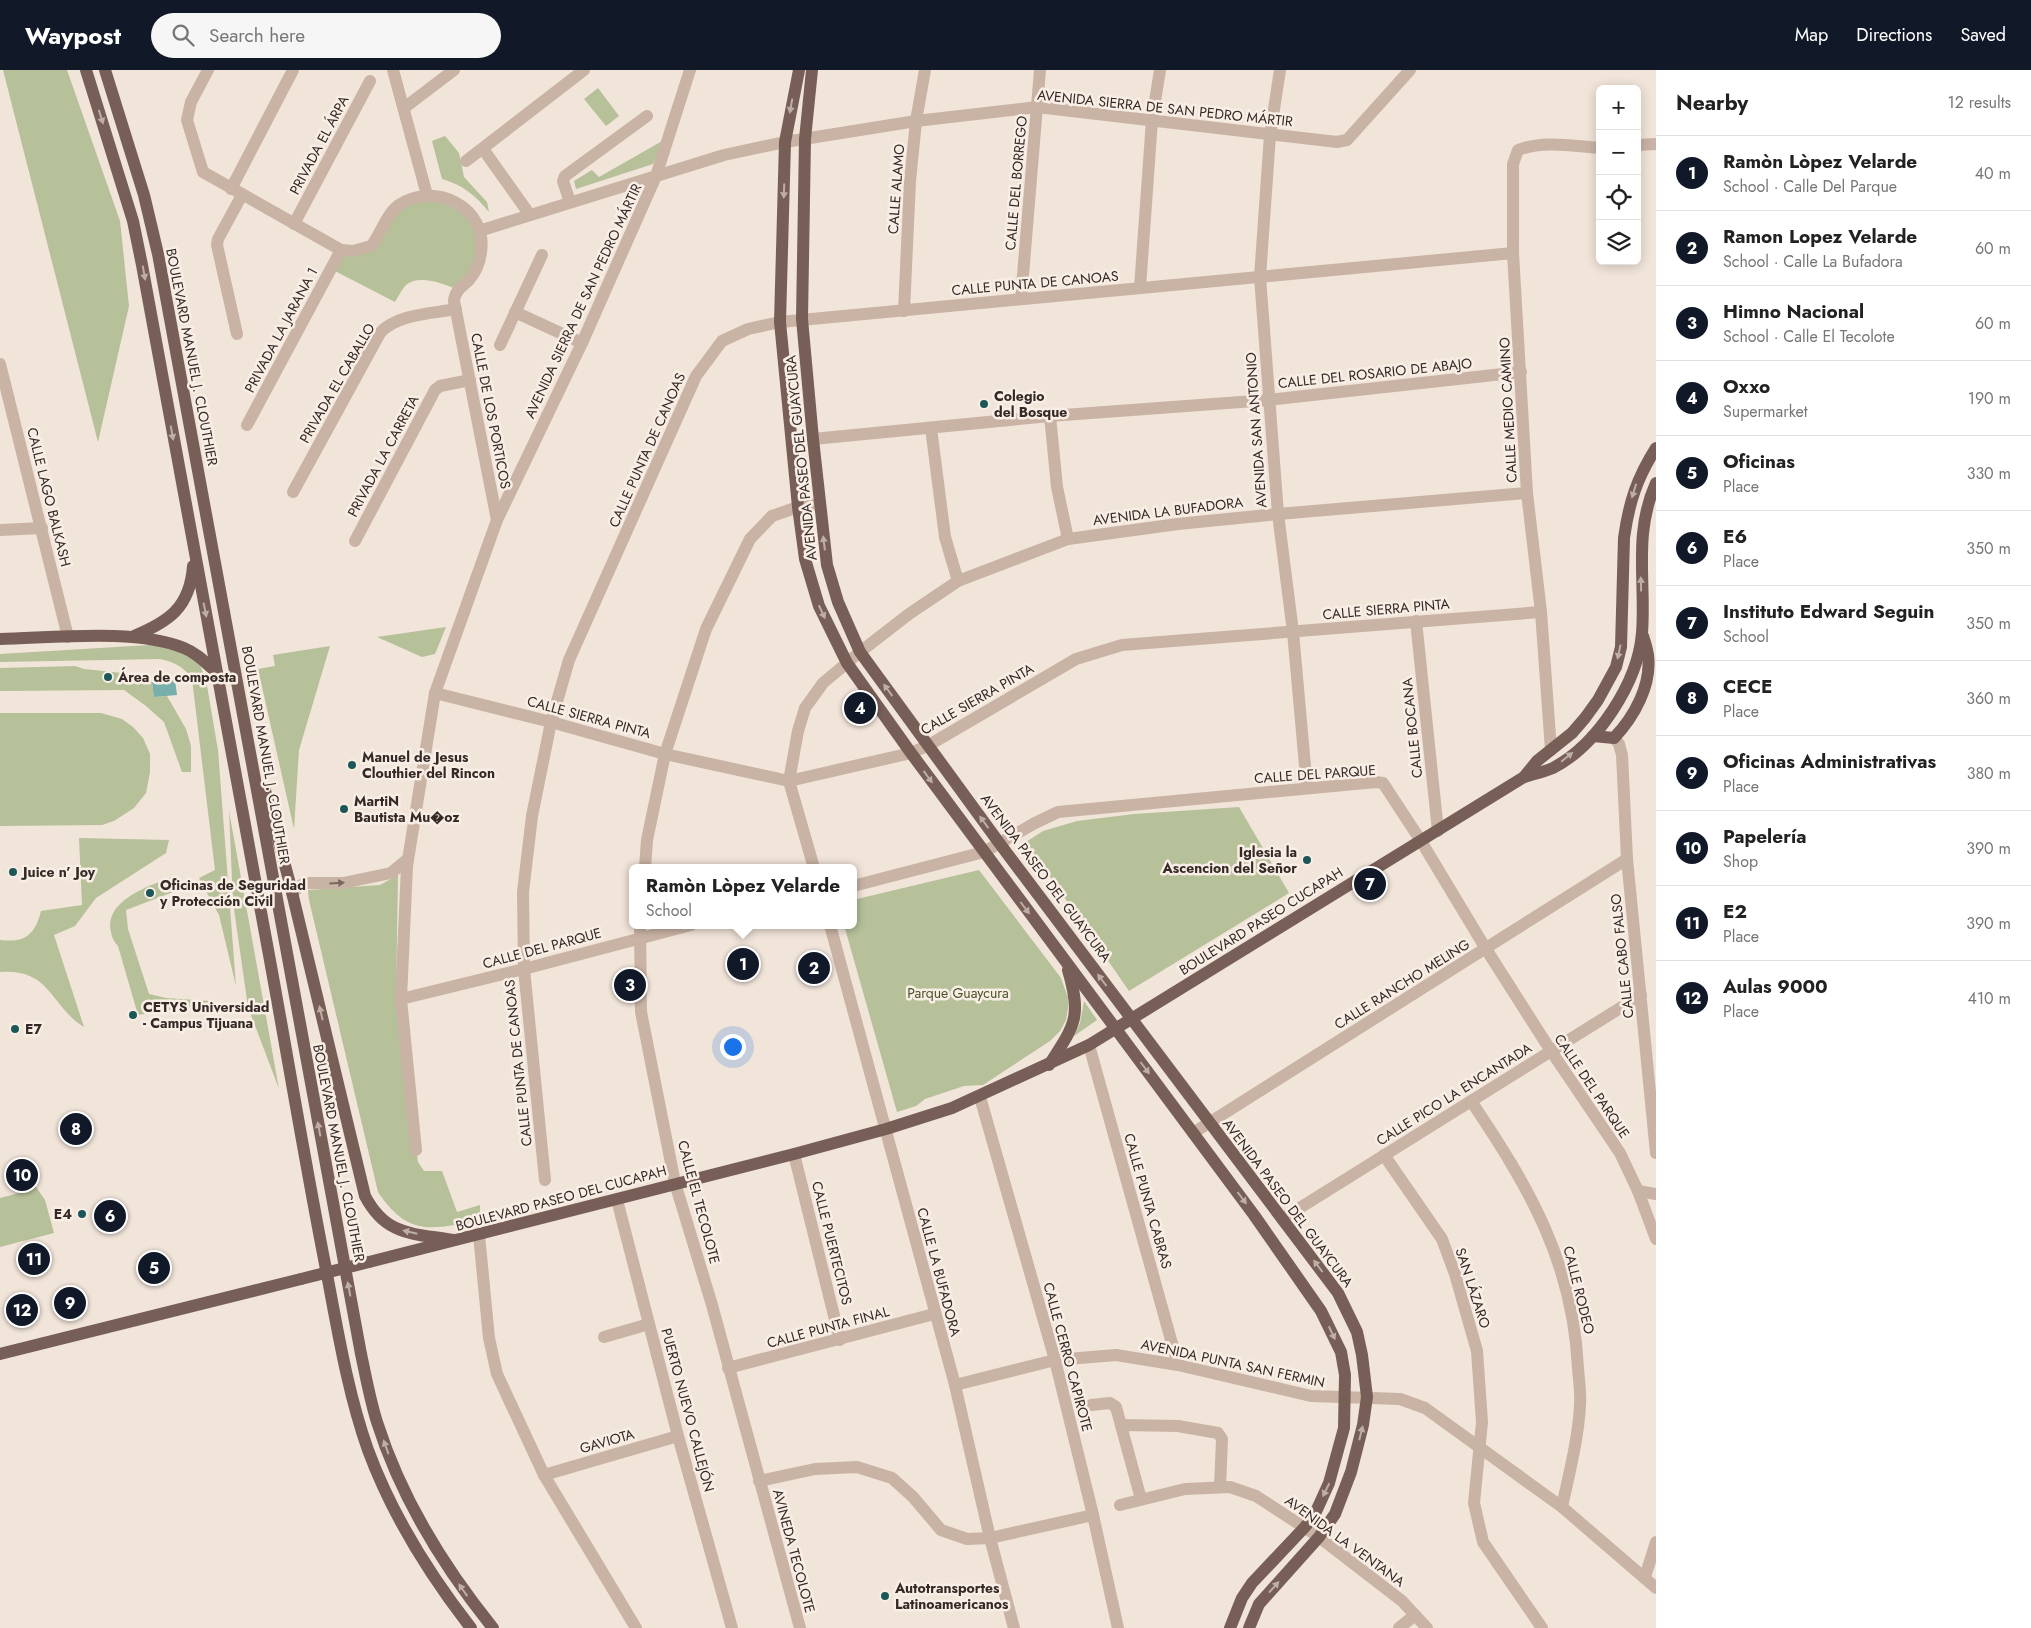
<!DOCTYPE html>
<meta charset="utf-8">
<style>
:root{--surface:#fff;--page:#f6f6f6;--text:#222;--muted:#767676;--line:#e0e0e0;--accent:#111827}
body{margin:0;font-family:Jost,sans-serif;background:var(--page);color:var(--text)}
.controls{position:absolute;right:15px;top:15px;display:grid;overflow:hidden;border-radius:8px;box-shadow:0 2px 12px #0003}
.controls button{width:45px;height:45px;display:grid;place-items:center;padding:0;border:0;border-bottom:1px solid var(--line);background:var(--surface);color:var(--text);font:25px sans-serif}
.you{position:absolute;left:732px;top:976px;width:18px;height:18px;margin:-12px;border:4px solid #fff;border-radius:50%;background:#1a73e8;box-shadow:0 0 0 8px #1a73e833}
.badge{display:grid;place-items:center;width:32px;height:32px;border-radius:50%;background:var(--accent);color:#fff;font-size:16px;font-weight:700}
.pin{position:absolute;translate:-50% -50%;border:2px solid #fff;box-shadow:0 1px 5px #0006}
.popup{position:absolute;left:629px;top:794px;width:228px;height:65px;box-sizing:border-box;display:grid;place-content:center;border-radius:8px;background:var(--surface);filter:drop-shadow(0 1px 4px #0005);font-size:16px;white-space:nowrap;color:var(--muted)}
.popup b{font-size:19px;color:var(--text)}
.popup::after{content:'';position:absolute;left:50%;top:100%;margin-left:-10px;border:10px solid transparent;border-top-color:var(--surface)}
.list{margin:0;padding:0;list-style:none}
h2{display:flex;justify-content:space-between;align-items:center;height:65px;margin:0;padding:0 20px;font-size:21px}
h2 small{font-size:16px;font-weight:400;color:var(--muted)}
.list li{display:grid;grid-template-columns:32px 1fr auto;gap:15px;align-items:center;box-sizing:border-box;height:75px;padding:0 20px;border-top:1px solid var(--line)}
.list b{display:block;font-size:19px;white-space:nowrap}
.list p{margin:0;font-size:16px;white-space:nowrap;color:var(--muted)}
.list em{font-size:16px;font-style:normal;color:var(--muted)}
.icon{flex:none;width:28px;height:28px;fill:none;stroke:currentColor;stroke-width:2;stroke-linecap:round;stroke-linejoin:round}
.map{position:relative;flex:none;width:1656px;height:1558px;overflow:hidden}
header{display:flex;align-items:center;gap:30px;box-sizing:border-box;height:70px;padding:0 25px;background:var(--accent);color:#fff}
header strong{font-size:24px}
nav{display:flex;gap:28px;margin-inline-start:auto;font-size:18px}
.search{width:350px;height:45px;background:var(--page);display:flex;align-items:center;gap:12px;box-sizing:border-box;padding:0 18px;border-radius:28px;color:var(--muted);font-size:19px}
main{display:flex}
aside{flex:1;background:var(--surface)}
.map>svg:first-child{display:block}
.green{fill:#b6c099}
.water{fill:#77afad}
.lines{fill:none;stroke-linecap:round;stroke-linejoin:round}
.minor{stroke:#c9b3a5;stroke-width:12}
.major{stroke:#775f57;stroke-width:12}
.major-bridge{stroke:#775f57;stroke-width:12}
.oneway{fill:#beaea5}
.oneway2{fill:#78685f}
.poi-dot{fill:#1b5756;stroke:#f9eee5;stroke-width:2}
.labels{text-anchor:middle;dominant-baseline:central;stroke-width:5;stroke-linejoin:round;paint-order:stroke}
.street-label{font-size:14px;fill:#352a26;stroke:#f9eee5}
.poi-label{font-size:14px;font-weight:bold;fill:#352a26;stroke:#f9eee5;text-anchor:start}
.park-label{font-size:14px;fill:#47532a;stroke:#f9eee5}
</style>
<header>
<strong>Waypost</strong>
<div class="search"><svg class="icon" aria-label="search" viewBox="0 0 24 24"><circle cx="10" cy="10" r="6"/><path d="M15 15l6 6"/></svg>Search here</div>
<nav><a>Map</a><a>Directions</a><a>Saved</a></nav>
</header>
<main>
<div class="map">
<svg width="1656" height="1558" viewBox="0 0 1656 1558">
<rect width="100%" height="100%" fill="#f1e4d9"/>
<!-- green -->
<g class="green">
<path d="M3 0H67L120 151 129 236 98 372Z"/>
<path d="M598 18 619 46 606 56 584 29Z"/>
<path d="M445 66 459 83 464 107 487 132 489 142C475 125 463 115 442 109L432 71Z"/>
<path d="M664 70 653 94 576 119 574 111 592 100 599 107Z"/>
<path d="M427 125 473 148 482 180 458 220C445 214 419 204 406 215 402 219 398 227 395 232L331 199 341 180 363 179 392 142Z"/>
<path d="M446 557 435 584 422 587 377 567Z"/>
<path d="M150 575 182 580 200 595 206 610 218 680 236 916 219 845 199 808 215 800 192 609C184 597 175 592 160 589L0 592V584Z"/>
<path d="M330 576 299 680 294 759 258 599 275 596 273 585Z"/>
<path d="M75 596 84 599 141 605 152 612 154 627 167 626 186 659 191 676V702H182L164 652 146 636 124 620 0 621V598Z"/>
<path d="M0 643H101L122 649 133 657 143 668 150 684V702L146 723 134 738 114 751 102 755 0 756Z"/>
<path d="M1239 737 1289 823 1129 921 1026 772 1043 761 1077 751 1134 744Z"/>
<path d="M229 741 279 1019 248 937 233 832Z"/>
<path d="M79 768 169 770 166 783 96 828 75 856 54 865 84 957C50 936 51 898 0 902V870C25 873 35 865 41 841L82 835Z"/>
<path d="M979 800 1061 908 1068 928V938L1066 950 1060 961 1050 971 983 1015 964 1016 925 1029 916 1036 897 1042 844 855H853V830Z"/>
<path d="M398 805 396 931 418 1092 424 1101H442L457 1142 480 1135V1150C432 1159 409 1168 378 1122L309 830 308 820 380 815Z"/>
<path d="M175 806 181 819 126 840 128 859 149 924 166 928 210 931 211 933 138 945 118 876C114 872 112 868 111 862 104 829 152 815 175 806Z"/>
<path d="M1084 931 1097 950 1074 966 1080 953Z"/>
<path d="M32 1111 45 1130 54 1163 0 1177V1128L23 1122V1114Z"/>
</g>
<!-- water -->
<path class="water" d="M175 610 177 625 154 627 152 612Z"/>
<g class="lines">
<!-- minor -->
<g class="minor">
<path d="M208 0 191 32 187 50 203 102 341 180 353 181 371 176C381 164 386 144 399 135 434 111 488 137 481 182 480 192 476 202 469 210 462 217 455 220 454 231L497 450"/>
<path d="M393 0 427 125"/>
<path d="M1280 0 1270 65 1260 207 1278 444 1293 562 1307 718"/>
<path d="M404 38 454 0"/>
<path d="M1637 75 1656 74"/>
<path d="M483 79 530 145"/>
<path d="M466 91 584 0"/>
<path d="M231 119 293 0"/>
<path d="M570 132 563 111 565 106 647 46"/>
<path d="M294 154 370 11"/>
<path d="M479 161 724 85 785 72 916 51 1037 37 1337 72 1347 70 1410 0"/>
<path d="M1140 218 1152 50 1160 0"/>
<path d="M1021 229 1040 0"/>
<path d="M904 241 910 111 916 51 925 0"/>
<path d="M515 242 582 273"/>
<path d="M237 264 217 175 218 169 242 125"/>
<path d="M500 275 542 185"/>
<path d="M0 294 68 567"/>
<path d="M1050 346 1057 417 1068 469"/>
<path d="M247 355 341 180"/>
<path d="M931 358 945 467 958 511"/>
<path d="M813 369 1050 346 1268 330 1521 302"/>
<path d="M293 422 380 263C397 244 431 244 456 239"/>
<path d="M0 460 42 458"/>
<path d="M355 471 435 320 440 316 470 310"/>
<path d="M1416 551 1438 761"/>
<path d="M435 623 551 652 665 684 789 711 911 683 929 675 1076 589 1122 575 1541 542"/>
<path d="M1614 668 1619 674 1622 685 1627 789 1656 1083"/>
<path d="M1551 680 1541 542 1527 423 1513 183V94L1518 80C1543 70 1573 76 1600 78"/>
<path d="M645 798 647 770 665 684 706 559 750 469 772 446 798 437 819 434"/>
<path d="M814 798 789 711 798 661 805 638 823 613 860 582 909 544 958 511 1068 469 1178 454 1278 444 1527 423"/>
<path d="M853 816 984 782 1035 753 1058 742 1376 712 1383 713 1421 771 1486 879 1551 981 1620 1083 1638 1121 1656 1169"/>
<path d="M292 823 304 813H343L391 803 408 789"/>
<path d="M640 855 641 942 675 1113 712 1235 800 1558"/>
<path d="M830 855 955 1315 990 1468 1014 1558"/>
<path d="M401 929 524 899 691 855"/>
<path d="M1089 975 1178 1295"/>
<path d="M980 1027 1055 1290 1093 1445 1118 1558"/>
<path d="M1471 1031C1529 1117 1573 1192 1578 1298 1579 1311 1581 1324 1580 1336 1578 1370 1569 1404 1562 1437"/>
<path d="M1193 1063 1627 789"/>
<path d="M416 1080 401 929 407 796 435 623 497 450 582 273 656 106 690 0"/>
<path d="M794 1084 840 1270"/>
<path d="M1384 1085 1442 1169 1455 1204 1477 1281 1482 1352 1474 1433 1483 1472 1542 1558"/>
<path d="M545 1110 524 899 523 822 532 746 551 652 569 590 696 306 722 271 748 259 780 252 1513 183"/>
<path d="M1638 1121 1656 1124"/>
<path d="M617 1130 678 1366 732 1558"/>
<path d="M1282 1149 1641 925"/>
<path d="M479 1165 489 1268 497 1304 544 1405 636 1558"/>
<path d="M604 1267 649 1254"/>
<path d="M728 1298 934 1244"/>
<path d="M955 1315 1055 1290 1116 1285 1178 1295 1311 1326 1400 1329 1425 1338 1562 1437 1656 1518"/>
<path d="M1091 1335 1110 1333 1116 1337 1141 1429"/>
<path d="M1121 1355 1178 1356 1218 1363 1222 1369 1220 1417"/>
<path d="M544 1405 678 1366"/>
<path d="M759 1411 815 1399 857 1397 892 1408 913 1427 941 1460 967 1469 990 1468 1093 1445"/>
<path d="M1120 1435 1185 1419 1230 1417 1256 1426 1319 1467 1402 1531 1427 1558"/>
<path d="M1645 1507 1656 1472"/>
<path d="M1399 1558 1415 1545"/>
</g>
<!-- major -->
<g class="major">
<path d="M86 0 133 151 142 195C182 416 224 637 264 858 285 970 303 1082 325 1194 337 1256 347 1321 368 1380 392 1445 429 1504 471 1558"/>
<path d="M105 0 144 125 158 184 361 1284C366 1307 370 1330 377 1352 401 1428 443 1496 493 1558"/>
<path d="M799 0 785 72 780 252 798 437 805 489 819 536 847 593 911 683 1254 1145 1321 1241 1341 1282 1345 1305 1344 1358 1329 1413 1314 1446 1304 1458 1252 1513 1242 1528 1230 1558"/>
<path d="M812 0 805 69 802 249 813 369 827 495 838 532 860 582 1000 774 1338 1223 1357 1262 1362 1285 1367 1327 1363 1355 1351 1402 1335 1444 1319 1467 1259 1534 1249 1558"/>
<path d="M134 566C168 552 190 538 193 496"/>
<path d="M0 569C52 568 136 558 184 578 197 583 207 594 217 603"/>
<path d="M1593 666 1614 668C1634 647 1652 615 1648 585 1647 579 1645 572 1643 566"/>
<path d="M1524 707C1534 704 1543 702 1553 698 1597 675 1638 613 1642 563 1646 511 1633 464 1656 413"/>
<path d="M265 720 290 814 365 1126C386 1166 412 1163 453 1170"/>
<path d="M1049 995C1075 955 1082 947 1068 900"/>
<path d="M369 1192 794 1084 886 1059 952 1038 1089 975 1524 707 1537 691 1572 663 1585 648 1598 630 1616 597 1621 577 1624 468C1629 432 1637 408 1656 378"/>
<path d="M0 1284 301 1209"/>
</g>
<!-- major-bridge -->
<path class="major-bridge" d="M301 1209 369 1192"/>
</g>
<!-- one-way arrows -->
<defs><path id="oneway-solid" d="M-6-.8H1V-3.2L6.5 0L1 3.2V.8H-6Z" transform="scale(1.25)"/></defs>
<g class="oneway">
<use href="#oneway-solid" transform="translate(791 36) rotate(100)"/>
<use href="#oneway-solid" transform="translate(101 47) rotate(73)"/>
<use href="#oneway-solid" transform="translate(784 121) rotate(92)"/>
<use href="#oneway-solid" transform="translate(144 203) rotate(80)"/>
<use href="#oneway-solid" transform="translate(172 363) rotate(80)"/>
<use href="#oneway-solid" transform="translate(1634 421) rotate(107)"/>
<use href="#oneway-solid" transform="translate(824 473) rotate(-97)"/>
<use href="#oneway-solid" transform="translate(1641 514) rotate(-91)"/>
<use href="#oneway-solid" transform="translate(205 540) rotate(79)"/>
<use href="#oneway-solid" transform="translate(822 542) rotate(65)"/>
<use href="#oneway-solid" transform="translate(1619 582) rotate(102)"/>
<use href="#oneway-solid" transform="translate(888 620) rotate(-126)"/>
<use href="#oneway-solid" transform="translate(1567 687) rotate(-39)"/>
<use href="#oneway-solid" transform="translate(928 707) rotate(54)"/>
<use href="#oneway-solid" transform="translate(984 752) rotate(-126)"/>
<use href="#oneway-solid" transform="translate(1025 838) rotate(53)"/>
<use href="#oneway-solid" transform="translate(1102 910) rotate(-127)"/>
<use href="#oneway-solid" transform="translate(321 943) rotate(-103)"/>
<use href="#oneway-solid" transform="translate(1145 998) rotate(53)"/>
<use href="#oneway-solid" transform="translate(319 1059) rotate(-101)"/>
<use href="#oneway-solid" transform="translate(1242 1128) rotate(53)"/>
<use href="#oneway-solid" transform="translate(410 1162) rotate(-167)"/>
<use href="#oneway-solid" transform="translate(1318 1196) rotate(-127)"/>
<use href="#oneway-solid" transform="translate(349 1219) rotate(-101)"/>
<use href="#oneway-solid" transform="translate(1332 1263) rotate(65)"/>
<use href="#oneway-solid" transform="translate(1361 1363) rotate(-76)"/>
<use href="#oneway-solid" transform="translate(386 1377) rotate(-110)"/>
<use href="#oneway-solid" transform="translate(1326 1420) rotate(116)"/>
<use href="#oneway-solid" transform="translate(1274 1517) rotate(-48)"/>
<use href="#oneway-solid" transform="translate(463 1520) rotate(-125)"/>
</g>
<use class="oneway2" href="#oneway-solid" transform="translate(337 813) rotate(-4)"/>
<!-- markers -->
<g class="poi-dot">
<circle cx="984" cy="334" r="5"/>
<circle cx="108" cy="607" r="5"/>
<circle cx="352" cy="695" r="5"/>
<circle cx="344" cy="739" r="5"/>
<circle cx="1307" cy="790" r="5"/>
<circle cx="13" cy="802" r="5"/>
<circle cx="150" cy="823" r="5"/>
<circle cx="133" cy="945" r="5"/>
<circle cx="15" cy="959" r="5"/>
<circle cx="82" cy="1144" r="5"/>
<circle cx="885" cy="1526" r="5"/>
</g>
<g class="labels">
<!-- street labels -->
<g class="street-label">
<text transform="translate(1165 38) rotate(6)">AVENIDA SIERRA DE SAN PEDRO MÁRTIR</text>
<text transform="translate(319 75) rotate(-62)">PRIVADA EL ÁRPA</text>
<text transform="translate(1016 113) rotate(-85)">CALLE DEL BORREGO</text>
<text transform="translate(896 119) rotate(-86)">CALLE ALAMO</text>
<text transform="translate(1035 213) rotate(-5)">CALLE PUNTA DE CANOAS</text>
<text transform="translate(583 231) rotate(-65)">AVENIDA SIERRA DE SAN PEDRO MÁRTIR</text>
<text transform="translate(281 260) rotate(-62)">PRIVADA LA JARANA 1</text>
<text transform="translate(192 287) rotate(79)">BOULEVARD MANUEL J. CLOUTHIER</text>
<text transform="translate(1375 303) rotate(-6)">CALLE DEL ROSARIO DE ABAJO</text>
<text transform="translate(337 313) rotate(-60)">PRIVADA EL CABALLO</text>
<text transform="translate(1508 340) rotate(-93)">CALLE MEDIO CAMINO</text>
<text transform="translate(491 341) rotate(79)">CALLE DE LOS PORTICOS</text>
<text transform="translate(1256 360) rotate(-94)">AVENIDA SAN ANTONIO</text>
<text transform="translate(647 380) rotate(-66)">CALLE PUNTA DE CANOAS</text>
<text transform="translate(383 386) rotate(-62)">PRIVADA LA CARRETA</text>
<text transform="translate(801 388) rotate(-96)">AVENIDA PASEO DEL GUAYCURA</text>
<text transform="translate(49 427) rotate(76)">CALLE LAGO BALKASH</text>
<text transform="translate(1168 441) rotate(-7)">AVENIDA LA BUFADORA</text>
<text transform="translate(1386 539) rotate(-5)">CALLE SIERRA PINTA</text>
<text transform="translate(977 629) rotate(-30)">CALLE SIERRA PINTA</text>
<text transform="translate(589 647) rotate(15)">CALLE SIERRA PINTA</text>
<text transform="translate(1412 658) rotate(-96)">CALLE BOCANA</text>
<text transform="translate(266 685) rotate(80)">BOULEVARD MANUEL J. CLOUTHIER</text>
<text transform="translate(1315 704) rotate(-4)">CALLE DEL PARQUE</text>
<text transform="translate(1046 808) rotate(53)">AVENIDA PASEO DEL GUAYCURA</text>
<text transform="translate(1261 851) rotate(-32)">BOULEVARD PASEO CUCAPAH</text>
<text transform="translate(542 878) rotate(-15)">CALLE DEL PARQUE</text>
<text transform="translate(1622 886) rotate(-96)">CALLE CABO FALSO</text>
<text transform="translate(1402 914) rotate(-32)">CALLE RANCHO MELING</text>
<text transform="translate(518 993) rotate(-96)">CALLE PUNTA DE CANOAS</text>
<text transform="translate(1592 1016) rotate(56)">CALLE DEL PARQUE</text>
<text transform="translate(1454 1024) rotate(-32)">CALLE PICO LA ENCANTADA</text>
<text transform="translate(339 1083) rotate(79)">BOULEVARD MANUEL J. CLOUTHIER</text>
<text transform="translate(561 1128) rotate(-15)">BOULEVARD PASEO DEL CUCAPAH</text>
<text transform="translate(1148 1131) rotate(74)">CALLE PUNTA CABRAS</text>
<text transform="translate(699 1132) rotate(75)">CALLE EL TECOLOTE</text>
<text transform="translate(1288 1133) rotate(53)">AVENIDA PASEO DEL GUAYCURA</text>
<text transform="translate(832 1173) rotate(76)">CALLE PUERTECITOS</text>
<text transform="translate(939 1202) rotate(75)">CALLE LA BUFADORA</text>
<text transform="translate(1473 1218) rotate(72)">SAN LÁZARO</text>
<text transform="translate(1579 1220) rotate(76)">CALLE RODEO</text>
<text transform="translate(828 1257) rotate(-15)">CALLE PUNTA FINAL</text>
<text transform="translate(1068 1287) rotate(75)">CALLE CERRO CAPIROTE</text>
<text transform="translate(1233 1293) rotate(12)">AVENIDA PUNTA SAN FERMIN</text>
<text transform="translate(688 1340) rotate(75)">PUERTO NUEVO CALLEJÓN</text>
<text transform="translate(607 1371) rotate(-16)">GAVIOTA</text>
<text transform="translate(1345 1471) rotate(36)">AVENIDA LA VENTANA</text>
<text transform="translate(794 1481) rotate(75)">AVINEDA TECOLOTE</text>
</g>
<!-- poi labels -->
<g class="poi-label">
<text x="994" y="326">Colegio<tspan x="994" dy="16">del Bosque</tspan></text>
<text x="118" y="607">Área de composta</text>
<text x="362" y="687">Manuel de Jesus<tspan x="362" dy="16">Clouthier del Rincon</tspan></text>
<text x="354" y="731">MartiN<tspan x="354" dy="16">Bautista Mu�oz</tspan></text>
<text x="1297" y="782" text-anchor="end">Iglesia la<tspan x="1297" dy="16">Ascencion del Señor</tspan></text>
<text x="23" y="802">Juice n’ Joy</text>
<text x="160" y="815">Oficinas de Seguridad<tspan x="160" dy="16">y Protección Civil</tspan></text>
<text x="143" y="937">CETYS Universidad<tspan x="143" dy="16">- Campus Tijuana</tspan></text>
<text x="25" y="959">E7</text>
<text x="72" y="1144" text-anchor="end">E4</text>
<text x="895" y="1518">Autotransportes<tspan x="895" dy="16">Latinoamericanos</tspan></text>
</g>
<!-- park labels -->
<g class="park-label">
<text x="958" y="923">Parque Guaycura</text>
</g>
</g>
</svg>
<div class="controls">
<button>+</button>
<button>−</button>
<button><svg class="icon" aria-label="locate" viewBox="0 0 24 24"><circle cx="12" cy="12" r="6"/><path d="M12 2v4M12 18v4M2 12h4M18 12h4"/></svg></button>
<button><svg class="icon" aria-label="layers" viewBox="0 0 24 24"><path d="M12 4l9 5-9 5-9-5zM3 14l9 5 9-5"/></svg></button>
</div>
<div class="you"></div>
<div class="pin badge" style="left:743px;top:894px">1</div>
<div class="popup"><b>Ramòn Lòpez Velarde</b>School</div>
<div class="pin badge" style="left:814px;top:898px">2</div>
<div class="pin badge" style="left:630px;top:915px">3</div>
<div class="pin badge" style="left:860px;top:638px">4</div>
<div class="pin badge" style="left:154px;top:1198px">5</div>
<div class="pin badge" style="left:110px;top:1146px">6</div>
<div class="pin badge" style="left:1370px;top:814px">7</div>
<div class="pin badge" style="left:76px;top:1059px">8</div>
<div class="pin badge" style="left:70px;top:1233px">9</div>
<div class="pin badge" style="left:22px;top:1105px">10</div>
<div class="pin badge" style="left:34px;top:1189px">11</div>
<div class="pin badge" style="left:22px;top:1240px">12</div>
</div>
<aside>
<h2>Nearby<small>12 results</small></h2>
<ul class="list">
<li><span class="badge">1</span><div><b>Ramòn Lòpez Velarde</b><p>School · Calle Del Parque</p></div><em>40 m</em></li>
<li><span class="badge">2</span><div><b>Ramon Lopez Velarde</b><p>School · Calle La Bufadora</p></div><em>60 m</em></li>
<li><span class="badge">3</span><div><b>Himno Nacional</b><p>School · Calle El Tecolote</p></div><em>60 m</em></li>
<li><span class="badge">4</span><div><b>Oxxo</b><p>Supermarket</p></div><em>190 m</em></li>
<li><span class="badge">5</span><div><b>Oficinas</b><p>Place</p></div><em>330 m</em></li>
<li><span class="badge">6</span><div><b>E6</b><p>Place</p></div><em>350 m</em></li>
<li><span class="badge">7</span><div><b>Instituto Edward Seguin</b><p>School</p></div><em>350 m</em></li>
<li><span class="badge">8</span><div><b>CECE</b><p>Place</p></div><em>360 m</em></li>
<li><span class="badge">9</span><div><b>Oficinas Administrativas</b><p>Place</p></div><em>380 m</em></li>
<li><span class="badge">10</span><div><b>Papelería</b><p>Shop</p></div><em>390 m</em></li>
<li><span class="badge">11</span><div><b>E2</b><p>Place</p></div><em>390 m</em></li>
<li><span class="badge">12</span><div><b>Aulas 9000</b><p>Place</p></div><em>410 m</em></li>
</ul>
</aside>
</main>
